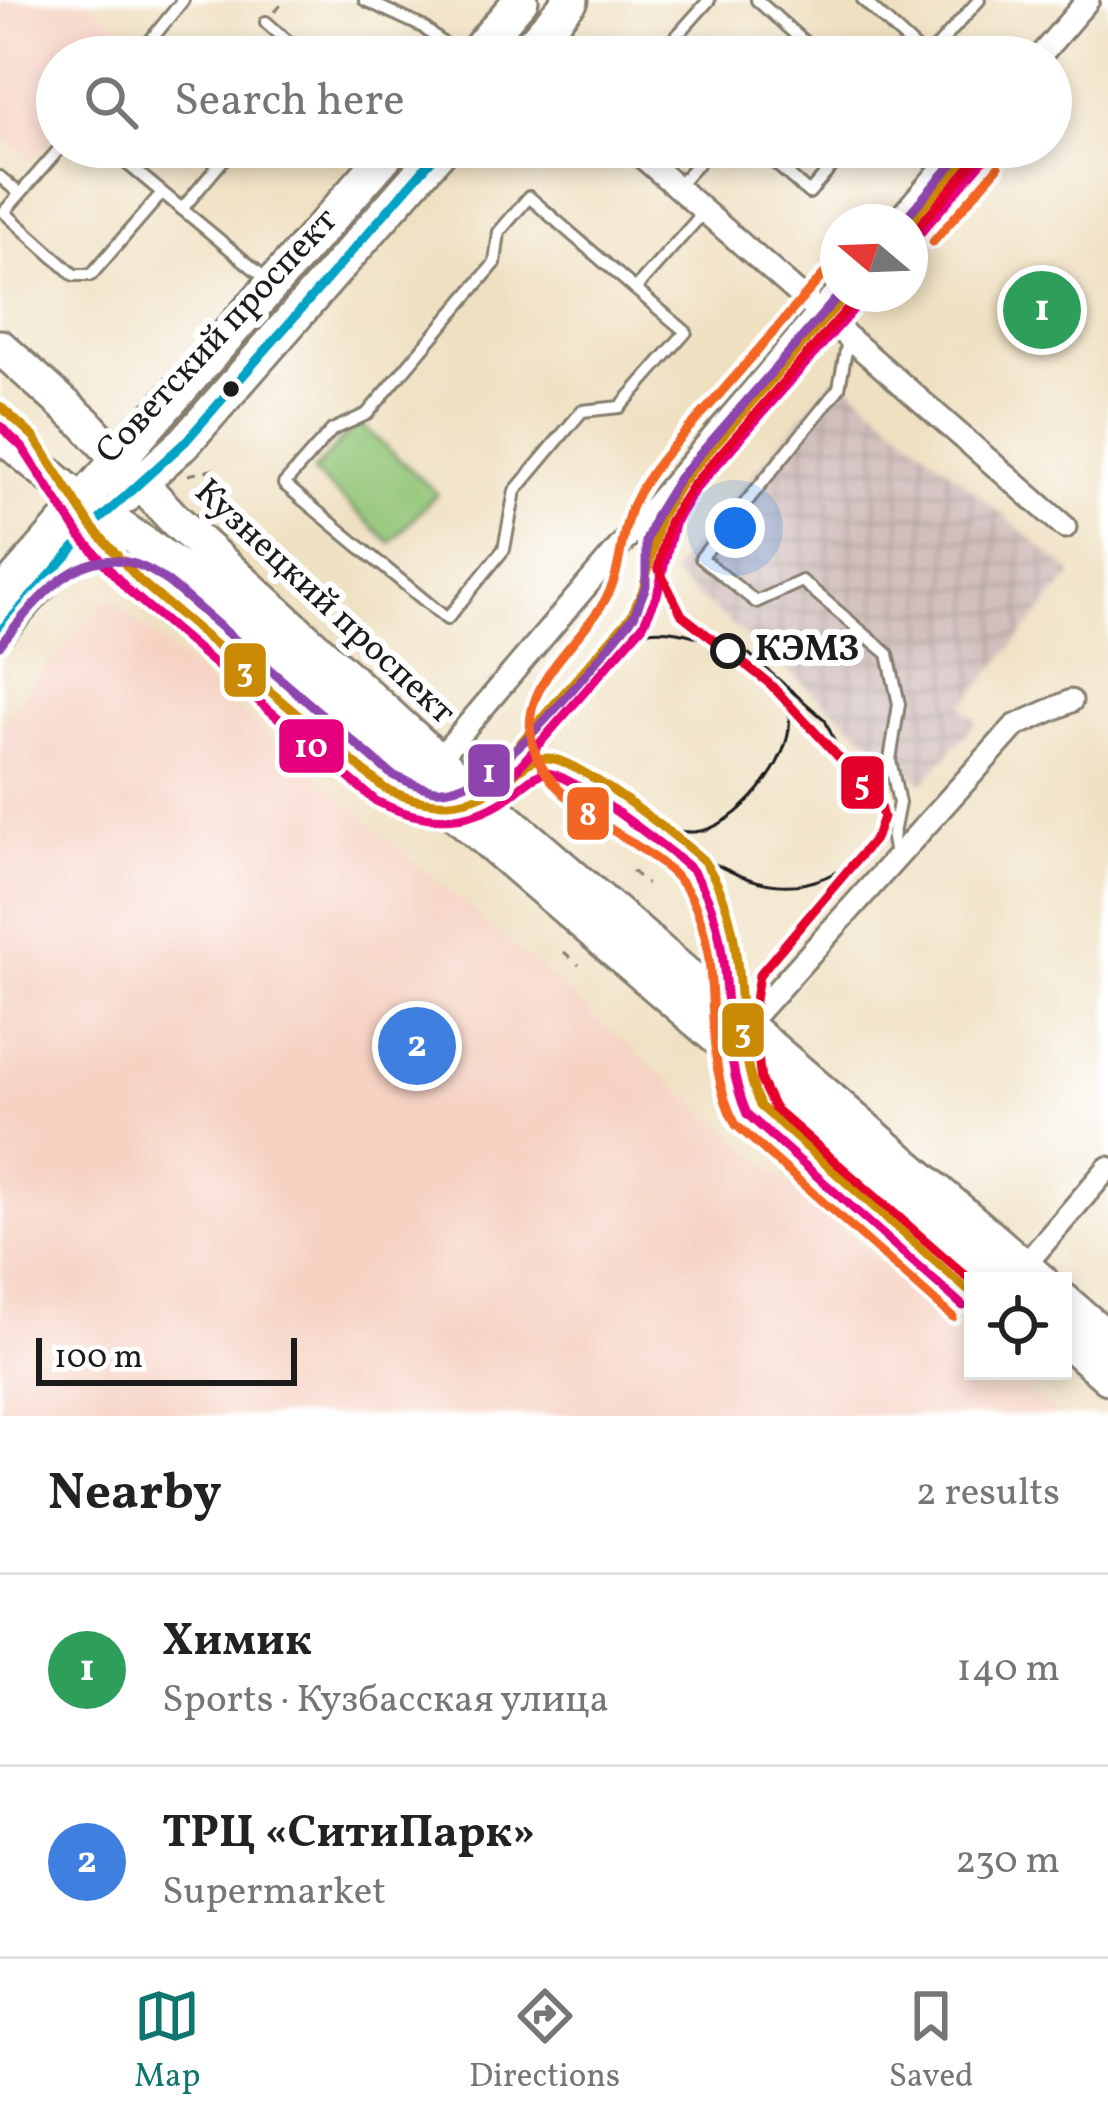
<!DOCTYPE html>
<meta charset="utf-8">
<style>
:root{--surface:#fff;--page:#f6f6f6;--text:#222;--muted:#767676;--line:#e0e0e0;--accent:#0f766e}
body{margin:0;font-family:Vollkorn,serif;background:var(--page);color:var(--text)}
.controls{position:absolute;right:36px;bottom:36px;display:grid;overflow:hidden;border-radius:0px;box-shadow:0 6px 18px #0003}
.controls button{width:108px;height:108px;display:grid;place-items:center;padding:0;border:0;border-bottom:3px solid var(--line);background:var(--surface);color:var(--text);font:60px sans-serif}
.compass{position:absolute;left:820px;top:204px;width:108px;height:108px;border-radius:50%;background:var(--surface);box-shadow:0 6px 18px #0003;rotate:289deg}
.scale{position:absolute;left:36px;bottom:30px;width:261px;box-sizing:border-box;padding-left:12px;border:6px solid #1c1c1c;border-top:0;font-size:33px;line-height:42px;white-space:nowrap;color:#1c1c1c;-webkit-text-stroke:9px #fff;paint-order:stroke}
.you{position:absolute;left:735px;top:528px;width:42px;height:42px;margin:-30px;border:9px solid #fff;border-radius:50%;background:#1a73e8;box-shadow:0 0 0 18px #1a73e833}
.badge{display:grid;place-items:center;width:78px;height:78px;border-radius:50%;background:var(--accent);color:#fff;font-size:39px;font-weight:700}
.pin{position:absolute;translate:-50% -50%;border:6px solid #fff;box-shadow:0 3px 12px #0006}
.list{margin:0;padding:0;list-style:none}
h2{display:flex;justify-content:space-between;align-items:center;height:156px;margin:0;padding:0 48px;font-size:51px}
h2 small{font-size:39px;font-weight:400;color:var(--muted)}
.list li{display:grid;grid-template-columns:78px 1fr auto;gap:36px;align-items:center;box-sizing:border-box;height:192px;padding:0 48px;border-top:3px solid var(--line)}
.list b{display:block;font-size:45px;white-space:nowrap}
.list p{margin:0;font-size:39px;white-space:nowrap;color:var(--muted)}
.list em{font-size:39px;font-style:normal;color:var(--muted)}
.icon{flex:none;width:66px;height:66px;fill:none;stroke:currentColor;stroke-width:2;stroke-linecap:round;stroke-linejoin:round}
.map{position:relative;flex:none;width:1108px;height:1416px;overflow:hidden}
.search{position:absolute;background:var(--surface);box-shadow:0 6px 18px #0003;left:36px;right:36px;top:36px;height:132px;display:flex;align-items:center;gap:30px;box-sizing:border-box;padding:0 42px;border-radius:66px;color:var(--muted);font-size:45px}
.sheet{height:540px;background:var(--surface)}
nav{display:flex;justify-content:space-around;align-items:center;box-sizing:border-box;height:168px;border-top:3px solid var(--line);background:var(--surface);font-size:33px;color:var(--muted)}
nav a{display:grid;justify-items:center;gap:6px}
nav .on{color:var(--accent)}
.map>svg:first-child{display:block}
.built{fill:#f6d2c3}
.industrial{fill:url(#industrial-grid)}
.green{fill:#92c576;stroke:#577049;stroke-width:3}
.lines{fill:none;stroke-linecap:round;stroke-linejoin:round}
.lane-casing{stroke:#867e6e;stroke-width:16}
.street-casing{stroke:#867e6e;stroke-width:27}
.secondary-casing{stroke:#867e6e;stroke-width:36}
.primary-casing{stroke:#867e6e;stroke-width:39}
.path{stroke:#867e6e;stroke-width:3;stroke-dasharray:9 9;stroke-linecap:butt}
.lane{stroke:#fff;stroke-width:10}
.street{stroke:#fff;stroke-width:21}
.secondary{stroke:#fff;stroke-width:30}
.primary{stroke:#fff;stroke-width:33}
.tram{stroke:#1c1c1c;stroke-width:3}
.bus-1-casing{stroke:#fff;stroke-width:18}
.bus-1{stroke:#01a2c5;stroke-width:9}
.tram-1-casing{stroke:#fff;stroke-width:18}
.tram-2-casing{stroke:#fff;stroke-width:18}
.tram-3-casing{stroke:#fff;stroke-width:18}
.tram-4-casing{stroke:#fff;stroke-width:18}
.tram-5-casing{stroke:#fff;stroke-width:18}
.tram-1{stroke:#cb8a06;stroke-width:9}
.tram-2{stroke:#e5007d;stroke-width:9}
.tram-3{stroke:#8e44ad;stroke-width:9}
.tram-4{stroke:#e4002b;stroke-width:9}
.tram-5{stroke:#f26522;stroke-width:9}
.bus-dot{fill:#1c1c1c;stroke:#fff;stroke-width:4.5}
.stop-dot{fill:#fff;stroke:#1c1c1c;stroke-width:6}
.labels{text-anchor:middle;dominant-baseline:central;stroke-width:12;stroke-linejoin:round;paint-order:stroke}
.street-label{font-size:36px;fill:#1c1c1c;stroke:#fff}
.stop-label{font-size:36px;font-weight:bold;fill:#1c1c1c;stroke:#fff;text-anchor:start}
.line-badge{stroke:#fff;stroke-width:4.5}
.badge-label{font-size:33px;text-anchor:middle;font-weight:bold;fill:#fff}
</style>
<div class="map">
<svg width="1108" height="1416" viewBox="0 0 1108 1416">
<defs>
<pattern id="industrial-grid" width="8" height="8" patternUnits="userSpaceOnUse" patternTransform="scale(3)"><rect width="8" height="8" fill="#d1bfbd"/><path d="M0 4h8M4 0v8" fill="none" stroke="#b3a4a2"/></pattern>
</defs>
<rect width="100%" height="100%" fill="#fff"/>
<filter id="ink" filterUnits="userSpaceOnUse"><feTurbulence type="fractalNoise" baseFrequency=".00833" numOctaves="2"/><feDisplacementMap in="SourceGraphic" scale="24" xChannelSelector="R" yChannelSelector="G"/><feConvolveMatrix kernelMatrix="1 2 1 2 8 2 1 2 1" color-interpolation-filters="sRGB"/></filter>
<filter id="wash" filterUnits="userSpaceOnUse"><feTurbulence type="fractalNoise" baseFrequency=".004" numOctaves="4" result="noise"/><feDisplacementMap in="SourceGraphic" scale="48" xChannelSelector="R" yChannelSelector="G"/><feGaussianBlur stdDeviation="2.7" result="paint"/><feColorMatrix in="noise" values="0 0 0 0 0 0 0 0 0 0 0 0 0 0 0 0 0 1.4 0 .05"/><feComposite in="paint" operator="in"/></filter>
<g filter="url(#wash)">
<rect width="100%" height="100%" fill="#efe0c1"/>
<!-- built -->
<g class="built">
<path d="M0 0H88L135 41 122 57H57V134L33 162 0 134Z"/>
<path d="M109 597 973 1343V1371H1006L1058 1416H0V721Z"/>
</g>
<!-- industrial -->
<path class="industrial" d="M837 375 1073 574 962 707 977 721 923 783 670 574Z"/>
<!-- green -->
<path class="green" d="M358 422 437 493 391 543 313 472Z"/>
</g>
<g filter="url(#ink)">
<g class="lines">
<defs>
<g id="lane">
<path d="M365 0 423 27 459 57"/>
<path d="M757 0 821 57"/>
<path d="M863 0 925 57"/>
<path d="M266 22 305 57"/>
<path d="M137 57 183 0"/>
<path d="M658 57 709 0"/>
<path d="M928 57 979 0"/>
<path d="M61 147 4 212 74 275H91L162 193"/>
<path d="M107 147 182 209"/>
<path d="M234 147 182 209 270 282"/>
<path d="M757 147 809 193 849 147"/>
<path d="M0 177 19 193"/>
<path d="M677 187 712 147"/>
<path d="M635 289 529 197 499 232 495 263 367 414 332 430 284 484 447 619 504 549 515 491 582 411 620 407 686 332 635 289 703 213"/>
<path d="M848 340 839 388 701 558 756 602 802 581 888 654 899 704 890 760 899 803 892 839 895 855"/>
</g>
<g id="street">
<path d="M1039 57 1088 0"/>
<path d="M631 147 1065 527"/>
<path d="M896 222 961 147"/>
<path d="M438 760 838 290"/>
<path d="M747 1024 1015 726 1071 701"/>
<path d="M1019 1272 1108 1168"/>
</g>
<g id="secondary">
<path d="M0 595 82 501"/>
<path d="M0 631 105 515"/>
</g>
<g id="primary">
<path d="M472 57 521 0"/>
<path d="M521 57 571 0"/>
<path d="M0 347 85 423 174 519 438 760 1041 1281"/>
<path d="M0 434 72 494 181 569 454 812 1000 1281"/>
<path d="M124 497 185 442 443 147"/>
<path d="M82 501 393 147"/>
<path d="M1063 1300 1108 1339"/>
<path d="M1063 1337 1108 1377"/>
</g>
</defs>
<!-- lane casing -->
<use href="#lane" class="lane-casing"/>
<!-- street casing -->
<use href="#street" class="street-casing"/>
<!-- secondary casing -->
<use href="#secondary" class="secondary-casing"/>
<!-- primary casing -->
<use href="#primary" class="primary-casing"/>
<!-- path -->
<g class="path">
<path d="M275 12 285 0"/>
<path d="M188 475 215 469"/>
<path d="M104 552V574"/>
<path d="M632 871 647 884"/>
<path d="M564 952 579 965"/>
</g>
<!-- lane -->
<use href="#lane" class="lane"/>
<!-- street -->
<use href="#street" class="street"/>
<!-- secondary -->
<use href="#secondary" class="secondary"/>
<!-- primary -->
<use href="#primary" class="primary"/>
<!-- tram -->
<g class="tram">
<path d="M601 653C641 621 681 626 724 649"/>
<path d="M749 654 825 720 848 771"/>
<path d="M649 820C663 826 678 833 694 832 736 830 795 758 789 716 787 703 778 694 770 684"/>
<path d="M688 848C750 888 804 905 864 852"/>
</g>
<defs>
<path id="bus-1" d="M0 631 99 520 185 442 443 147"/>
</defs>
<!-- bus-1 casing -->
<use href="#bus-1" class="bus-1-casing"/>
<!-- bus-1 -->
<use href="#bus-1" class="bus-1"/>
<defs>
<g id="tram-1">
<path d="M910 222 975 147"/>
<path d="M0 406 34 437 92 527 139 580 384 788C427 809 468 810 507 780 520 770 530 758 547 758 576 757 678 838 703 860 756 934 727 1027 760 1106L973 1295"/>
<path d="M487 781 631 616 643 590 660 518 682 482 847 294"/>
</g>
<g id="tram-2">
<path d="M921 232 986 157"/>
<path d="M0 426 22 447 80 536 128 590 376 801C420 823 465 827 507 798 519 790 531 775 546 773 567 770 672 852 692 870 743 942 713 1037 747 1114L963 1306"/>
<path d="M498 791 643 625 657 595 674 524 694 491 858 304"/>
</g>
<g id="tram-3">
<path d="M902 222 967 147"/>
<path d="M0 645C48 585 97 524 173 586L392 775C405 780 422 789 436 790 498 795 594 662 634 616L646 586V541L656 515 679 478 840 294"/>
</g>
<g id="tram-4">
<path d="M910 236 987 147"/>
<path d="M860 294 692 486 669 522 658 568 682 615 770 684 878 799 883 817 876 837 759 975 753 1013 761 1081 774 1108 973 1282"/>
</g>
<g id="tram-5">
<path d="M933 242 998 167"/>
<path d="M824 274C786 317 749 361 711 404 683 435 651 466 633 504 619 534 623 571 605 600 574 652 503 696 541 765 573 823 663 846 690 895 728 966 697 1055 736 1125L953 1317"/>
</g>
</defs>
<!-- tram-1 casing -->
<use href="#tram-1" class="tram-1-casing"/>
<!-- tram-2 casing -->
<use href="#tram-2" class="tram-2-casing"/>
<!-- tram-3 casing -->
<use href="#tram-3" class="tram-3-casing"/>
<!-- tram-4 casing -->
<use href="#tram-4" class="tram-4-casing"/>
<!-- tram-5 casing -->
<use href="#tram-5" class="tram-5-casing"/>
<!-- tram-1 -->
<use href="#tram-1" class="tram-1"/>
<!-- tram-2 -->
<use href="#tram-2" class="tram-2"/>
<!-- tram-3 -->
<use href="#tram-3" class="tram-3"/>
<!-- tram-4 -->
<use href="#tram-4" class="tram-4"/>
<!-- tram-5 -->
<use href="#tram-5" class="tram-5"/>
</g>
</g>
<!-- markers -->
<circle class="bus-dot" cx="231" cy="389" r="10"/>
<circle class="stop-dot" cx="728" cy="651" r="15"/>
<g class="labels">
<!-- street labels -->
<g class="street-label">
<text transform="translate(218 337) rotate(-47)">Советский проспект</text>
<text transform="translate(324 603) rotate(43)">Кузнецкий проспект</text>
</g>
<!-- stop labels -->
<g class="stop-label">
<text x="755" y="651">КЭМЗ</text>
</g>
</g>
<g class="line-badge">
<rect x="222" y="641" width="46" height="58" rx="12" fill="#cb8a06"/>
<rect x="277" y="717" width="69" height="58" rx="12" fill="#e5007d"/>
<rect x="466" y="742" width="46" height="57" rx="12" fill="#8e44ad"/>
<rect x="839" y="754" width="47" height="57" rx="12" fill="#e4002b"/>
<rect x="565" y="785" width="46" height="57" rx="12" fill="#f26522"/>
<rect x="720" y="1001" width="46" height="58" rx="12" fill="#cb8a06"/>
</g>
<g class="badge-label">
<text x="245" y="681">3</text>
<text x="311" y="757">10</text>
<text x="489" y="782">1</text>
<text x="862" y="794">5</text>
<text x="588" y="825">8</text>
<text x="743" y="1042">3</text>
</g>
</svg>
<div class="controls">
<button><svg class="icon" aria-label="locate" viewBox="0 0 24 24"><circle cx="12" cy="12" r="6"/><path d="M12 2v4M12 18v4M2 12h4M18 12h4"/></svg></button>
</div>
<svg class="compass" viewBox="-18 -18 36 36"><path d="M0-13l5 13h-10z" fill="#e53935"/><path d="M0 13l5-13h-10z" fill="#767676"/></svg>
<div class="scale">100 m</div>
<div class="you"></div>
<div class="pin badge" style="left:1042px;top:310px;background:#2e9e5b">1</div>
<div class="pin badge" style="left:417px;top:1046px;background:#3f7fe0">2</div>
<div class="search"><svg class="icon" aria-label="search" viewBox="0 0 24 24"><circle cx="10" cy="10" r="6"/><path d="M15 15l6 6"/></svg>Search here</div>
</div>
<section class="sheet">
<h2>Nearby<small>2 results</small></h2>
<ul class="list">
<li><span class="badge" style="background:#2e9e5b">1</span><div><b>Химик</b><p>Sports · Кузбасская улица</p></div><em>140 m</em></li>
<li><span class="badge" style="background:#3f7fe0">2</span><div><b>ТРЦ «СитиПарк»</b><p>Supermarket</p></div><em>230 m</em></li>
</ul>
</section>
<nav>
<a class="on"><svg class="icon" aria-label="map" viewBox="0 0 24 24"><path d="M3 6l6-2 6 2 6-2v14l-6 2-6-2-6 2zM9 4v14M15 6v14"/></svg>Map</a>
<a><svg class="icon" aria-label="directions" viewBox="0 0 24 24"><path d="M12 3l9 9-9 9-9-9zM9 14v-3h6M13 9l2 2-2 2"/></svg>Directions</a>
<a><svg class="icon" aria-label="saved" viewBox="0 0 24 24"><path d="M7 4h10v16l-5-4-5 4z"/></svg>Saved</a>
</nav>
